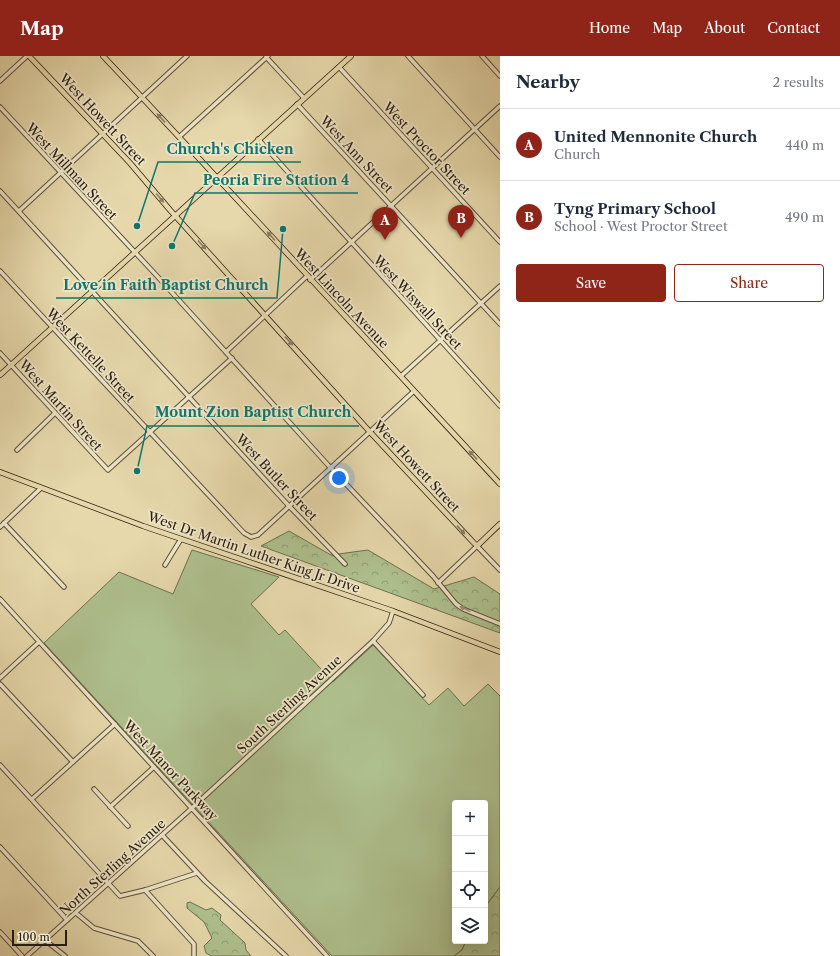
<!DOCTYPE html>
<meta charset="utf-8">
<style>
:root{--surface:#fff;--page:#f6f6f7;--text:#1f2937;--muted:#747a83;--line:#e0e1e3;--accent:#8f2418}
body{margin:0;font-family:"Libre Caslon Text",serif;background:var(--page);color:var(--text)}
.controls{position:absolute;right:12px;bottom:12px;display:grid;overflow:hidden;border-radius:4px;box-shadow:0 4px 16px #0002}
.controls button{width:36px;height:36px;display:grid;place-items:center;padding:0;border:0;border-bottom:1px solid var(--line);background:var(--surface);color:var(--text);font:20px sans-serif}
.scale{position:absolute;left:12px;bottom:10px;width:55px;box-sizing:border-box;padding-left:4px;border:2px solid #2c2014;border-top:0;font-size:11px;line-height:14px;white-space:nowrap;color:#2c2014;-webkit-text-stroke:3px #efe6c8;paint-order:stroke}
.you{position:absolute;left:339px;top:422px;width:14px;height:14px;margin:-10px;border:3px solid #fff;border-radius:50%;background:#1a73e8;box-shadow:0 0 0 6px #1a73e833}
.badge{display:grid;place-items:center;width:26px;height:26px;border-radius:50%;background:var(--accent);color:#fff;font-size:13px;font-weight:700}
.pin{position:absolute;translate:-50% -33px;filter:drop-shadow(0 1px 2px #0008)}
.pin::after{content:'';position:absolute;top:21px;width:14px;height:12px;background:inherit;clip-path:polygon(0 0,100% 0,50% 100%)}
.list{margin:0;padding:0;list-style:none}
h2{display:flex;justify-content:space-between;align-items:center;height:52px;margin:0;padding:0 16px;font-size:17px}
h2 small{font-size:13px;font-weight:400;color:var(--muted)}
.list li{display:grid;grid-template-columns:26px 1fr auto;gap:12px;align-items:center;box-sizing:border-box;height:72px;padding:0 16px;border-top:1px solid var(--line)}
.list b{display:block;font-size:15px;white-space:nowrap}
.list p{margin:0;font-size:13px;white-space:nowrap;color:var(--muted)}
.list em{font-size:13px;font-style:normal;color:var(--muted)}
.actions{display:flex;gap:8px;padding:12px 16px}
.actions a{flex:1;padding:9px 0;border:1px solid var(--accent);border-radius:4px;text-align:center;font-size:14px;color:var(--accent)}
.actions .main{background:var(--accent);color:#fff}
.icon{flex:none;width:22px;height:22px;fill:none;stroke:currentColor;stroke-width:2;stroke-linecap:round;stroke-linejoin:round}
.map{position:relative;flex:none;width:500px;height:900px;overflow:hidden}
header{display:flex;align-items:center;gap:24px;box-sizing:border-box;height:56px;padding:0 20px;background:var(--accent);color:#fff}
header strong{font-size:19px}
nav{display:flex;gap:22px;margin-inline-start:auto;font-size:14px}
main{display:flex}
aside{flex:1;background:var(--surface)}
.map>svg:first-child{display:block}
.grass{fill:#aec08e;stroke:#6d7051}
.forest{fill:url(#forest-crowns);stroke:#6d7051}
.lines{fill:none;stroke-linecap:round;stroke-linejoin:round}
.minor-casing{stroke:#5a4e3a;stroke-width:5.5}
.major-casing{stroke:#2c2014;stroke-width:6}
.minor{stroke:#efe6c8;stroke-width:3.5}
.major{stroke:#e6d8ab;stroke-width:4.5}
.oneway{fill:#897c60}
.oneway2{fill:#978d77}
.labels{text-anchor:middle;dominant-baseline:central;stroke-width:3.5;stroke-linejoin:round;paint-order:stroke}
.street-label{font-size:13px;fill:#2c2014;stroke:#efe6c8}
.leader{fill:none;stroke:#0f766e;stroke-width:1.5}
.callout-dot{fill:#0f766e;stroke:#efe6c8;stroke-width:1.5}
.callout-label{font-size:14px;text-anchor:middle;font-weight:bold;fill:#0f766e;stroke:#efe6c8;stroke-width:3.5;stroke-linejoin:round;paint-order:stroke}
</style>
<header>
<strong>Map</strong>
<nav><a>Home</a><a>Map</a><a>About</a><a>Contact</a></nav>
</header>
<main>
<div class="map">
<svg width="500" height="900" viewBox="0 0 500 900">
<defs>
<pattern id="forest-crowns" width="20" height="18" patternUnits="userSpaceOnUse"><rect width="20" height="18" fill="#aec08e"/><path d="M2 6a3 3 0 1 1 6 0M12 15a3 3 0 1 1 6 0" fill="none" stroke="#8e9c73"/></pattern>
</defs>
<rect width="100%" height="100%" fill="#e6d8ab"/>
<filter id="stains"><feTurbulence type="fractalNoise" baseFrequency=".005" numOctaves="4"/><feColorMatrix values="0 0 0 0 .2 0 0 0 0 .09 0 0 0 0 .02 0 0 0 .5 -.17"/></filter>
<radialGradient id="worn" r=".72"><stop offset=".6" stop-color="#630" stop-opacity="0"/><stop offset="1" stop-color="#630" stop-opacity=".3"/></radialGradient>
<!-- grass -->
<path class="grass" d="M192 494 279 521 251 548 279 579 285 574 333 626 373 589 429 649 448 632 464 650 488 628 500 640V831L485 851V747H455V885H466L462 894 454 900H332L44 587 119 516 173 538Z"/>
<!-- forest -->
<g class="forest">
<path d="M289 475 331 499 368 494 434 533 474 521 500 538V577L261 490Z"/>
<path d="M500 831V900H454L462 894 466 885H485V851Z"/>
<path d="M190 846 206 854 212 852 221 859 220 864 245 887 246 894 251 900H211L206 897 204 890 212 882 204 866 187 852V847Z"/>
</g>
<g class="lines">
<defs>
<g id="minor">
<path d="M408 0 500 101"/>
<path d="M482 0 500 20"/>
<path d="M266 1 304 42"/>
<path d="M339 11 500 186"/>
<path d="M0 25 27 0"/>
<path d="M297 48 500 268"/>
<path d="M0 51 157 220 328 409 433 520 456 548 463 553 500 568"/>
<path d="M179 81 268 0"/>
<path d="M258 83 500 350"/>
<path d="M0 135 289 450 345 508"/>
<path d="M19 155 187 0"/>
<path d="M0 215 244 477 251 481 258 479 414 335"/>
<path d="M310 224 500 50"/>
<path d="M226 296 307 220"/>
<path d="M0 297 108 414 232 302"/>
<path d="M401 320 500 230"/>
<path d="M17 394 55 357"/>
<path d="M4 467 64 531"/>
<path d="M0 471 41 432"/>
<path d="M165 509 181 483"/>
<path d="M438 527 477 490 500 514"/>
<path d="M0 543 327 900"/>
<path d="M373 585 423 639"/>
<path d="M0 622 39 586"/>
<path d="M0 628 73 706"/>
<path d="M0 709 120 840 145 834 197 817"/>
<path d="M94 733 128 770"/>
<path d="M32 743 115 668"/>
<path d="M110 751 154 711"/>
<path d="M162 779 205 825 286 900"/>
<path d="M0 791 67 864"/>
<path d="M145 834 194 888V900"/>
<path d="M76 857 94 872 138 885 153 900"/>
<path d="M0 876 22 900"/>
<path d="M46 885 65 900"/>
<path d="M27 900 192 752 373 585 389 567 393 555"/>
</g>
<g id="major">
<path d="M29 0 130 107 170 154 370 376 473 486 477 490 500 468"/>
<path d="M103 0C237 142 368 285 500 428"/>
<path d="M0 319 351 0"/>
<path d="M0 416 143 470 393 555 500 596"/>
</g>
</defs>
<!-- minor casing -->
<use href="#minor" class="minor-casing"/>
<!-- major casing -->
<use href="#major" class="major-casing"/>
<!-- minor -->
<use href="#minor" class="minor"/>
<!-- major -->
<use href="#major" class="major"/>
</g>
<!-- one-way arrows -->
<defs><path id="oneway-solid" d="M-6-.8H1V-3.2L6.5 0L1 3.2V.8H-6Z"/></defs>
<g class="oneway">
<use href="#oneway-solid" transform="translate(161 62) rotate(-133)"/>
<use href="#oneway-solid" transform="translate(160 142) rotate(50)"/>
<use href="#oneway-solid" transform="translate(271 180) rotate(-132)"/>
<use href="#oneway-solid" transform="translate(202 189) rotate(48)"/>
<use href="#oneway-solid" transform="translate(289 285) rotate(48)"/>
<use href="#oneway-solid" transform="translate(473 399) rotate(-133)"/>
<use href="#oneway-solid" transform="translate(461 474) rotate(47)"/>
</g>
<use class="oneway2" href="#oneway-solid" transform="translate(465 553) rotate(-154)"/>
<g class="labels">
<!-- street labels -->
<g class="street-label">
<text transform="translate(103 63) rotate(47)">West Howett Street</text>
<text transform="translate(427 92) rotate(47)">West Proctor Street</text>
<text transform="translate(357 98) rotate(47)">West Ann Street</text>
<text transform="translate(72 115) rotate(47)">West Millman Street</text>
<text transform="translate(342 242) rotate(47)">West Lincoln Avenue</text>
<text transform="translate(418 246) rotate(47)">West Wiswall Street</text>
<text transform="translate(91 299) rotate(47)">West Kettelle Street</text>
<text transform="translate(61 349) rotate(48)">West Martin Street</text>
<text transform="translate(417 410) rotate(47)">West Howett Street</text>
<text transform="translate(277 421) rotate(47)">West Butler Street</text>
<text transform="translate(254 496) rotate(19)">West Dr Martin Luther King Jr Drive</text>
<text transform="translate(289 648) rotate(-43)">South Sterling Avenue</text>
<text transform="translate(171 714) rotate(47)">West Manor Parkway</text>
<text transform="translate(112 811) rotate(-42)">North Sterling Avenue</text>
</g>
</g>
<!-- callouts -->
<path class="leader" d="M137 170L158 106H301M172 190L195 137H358M283 173L277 242H56M137 415L147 370H359"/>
<g class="callout-dot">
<circle cx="137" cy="170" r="4"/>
<circle cx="172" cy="190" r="4"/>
<circle cx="283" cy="173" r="4"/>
<circle cx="137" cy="415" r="4"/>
</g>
<g class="callout-label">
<text x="230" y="98">Church's Chicken</text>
<text x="276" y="129">Peoria Fire Station 4</text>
<text x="166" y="234">Love in Faith Baptist Church</text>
<text x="253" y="361">Mount Zion Baptist Church</text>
</g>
<rect width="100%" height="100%" filter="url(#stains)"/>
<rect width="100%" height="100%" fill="url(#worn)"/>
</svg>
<div class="controls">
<button>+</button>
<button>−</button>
<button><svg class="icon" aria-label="locate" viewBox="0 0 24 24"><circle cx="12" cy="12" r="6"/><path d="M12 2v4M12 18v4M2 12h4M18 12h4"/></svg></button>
<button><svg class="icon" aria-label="layers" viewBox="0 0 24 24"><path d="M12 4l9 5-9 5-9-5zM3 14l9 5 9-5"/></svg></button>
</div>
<div class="scale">100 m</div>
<div class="you"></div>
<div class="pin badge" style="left:385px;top:184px">A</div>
<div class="pin badge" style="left:461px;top:182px">B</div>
</div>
<aside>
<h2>Nearby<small>2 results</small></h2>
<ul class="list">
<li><span class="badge">A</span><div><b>United Mennonite Church</b><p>Church</p></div><em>440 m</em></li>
<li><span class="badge">B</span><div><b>Tyng Primary School</b><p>School · West Proctor Street</p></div><em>490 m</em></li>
</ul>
<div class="actions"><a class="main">Save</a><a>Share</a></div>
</aside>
</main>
